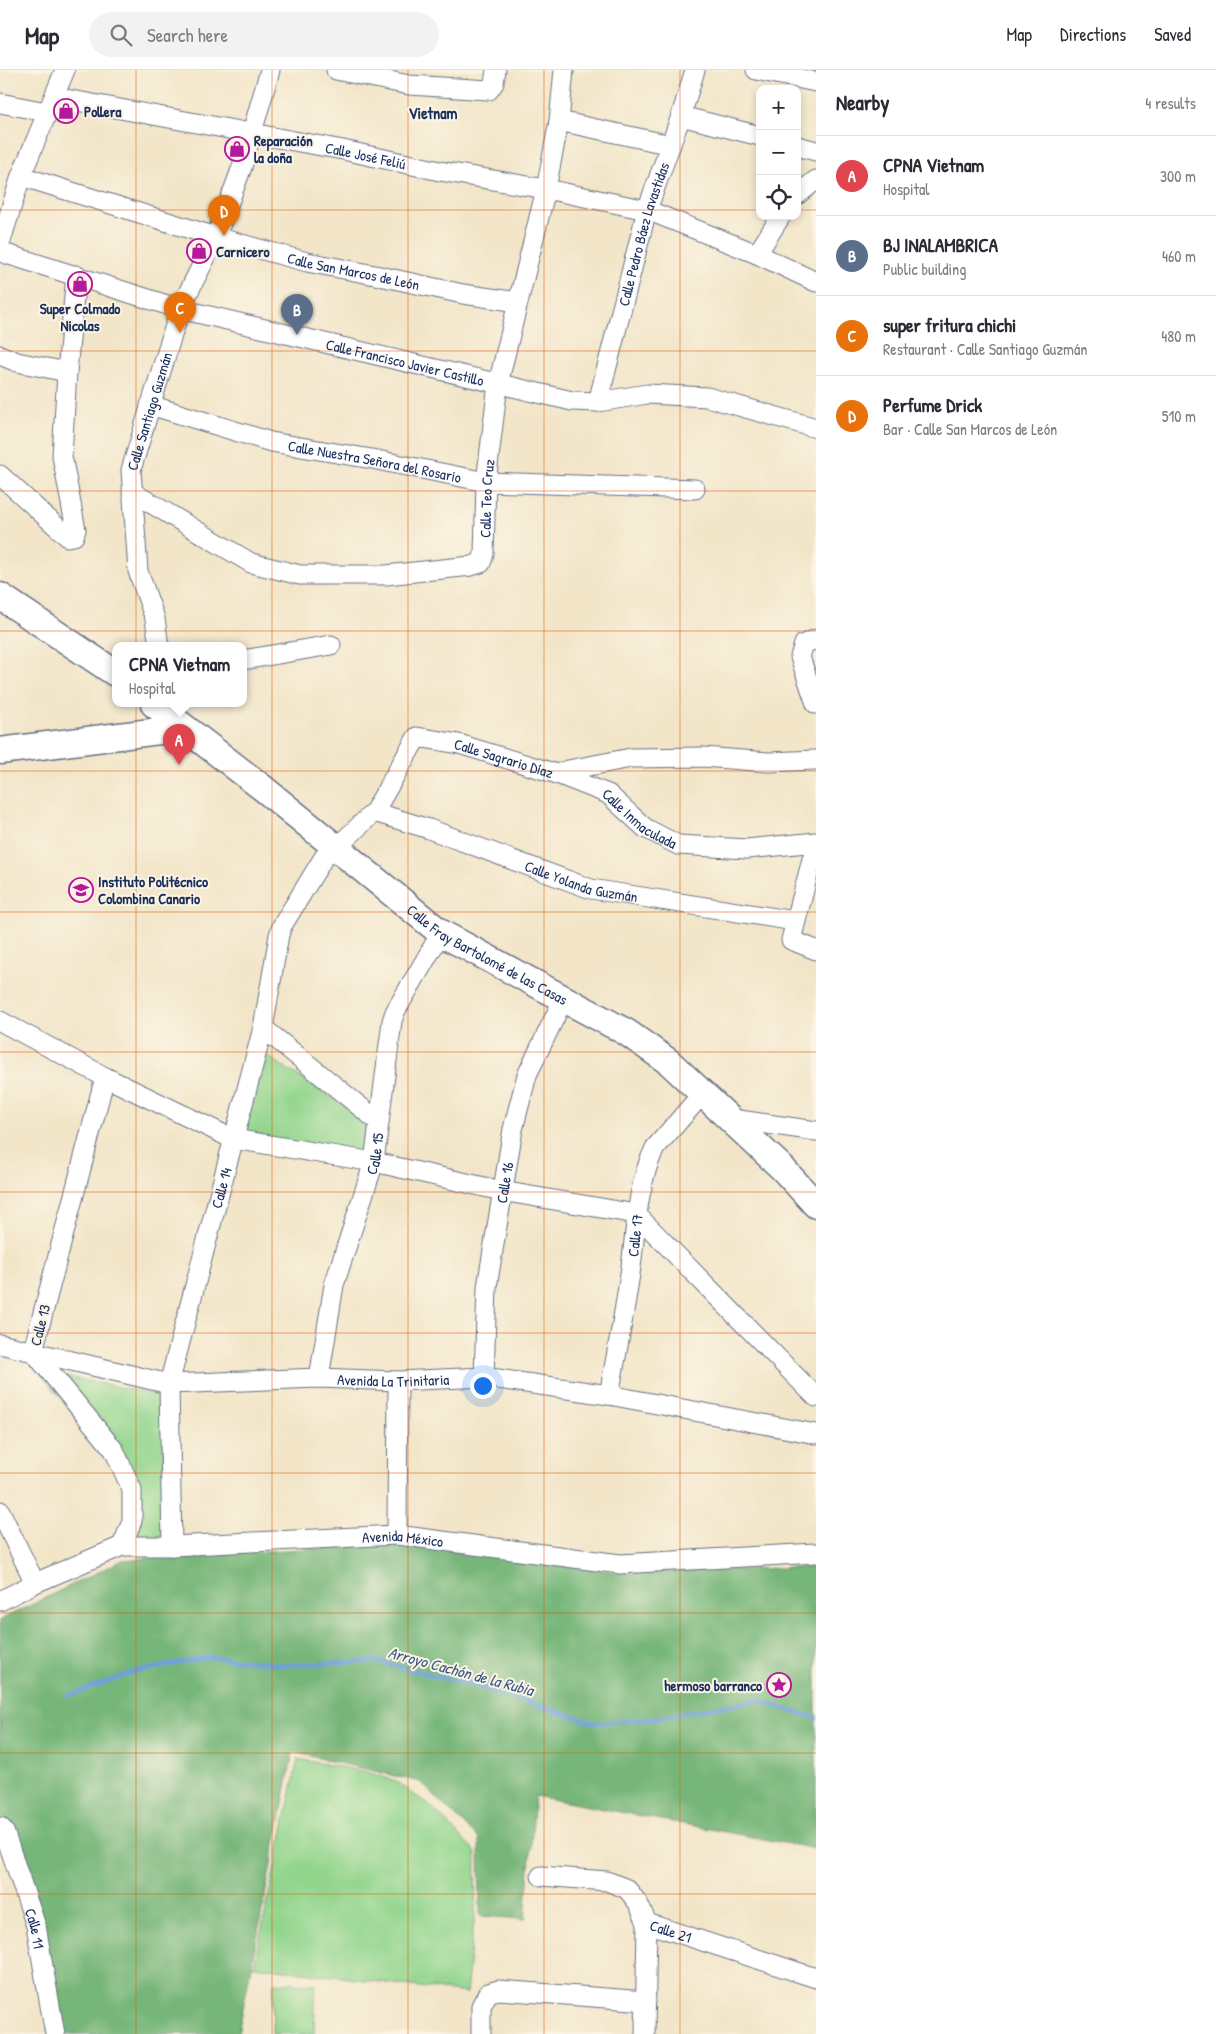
<!DOCTYPE html>
<meta charset="utf-8">
<style>
:root{--surface:#fff;--page:#f2f2f3;--text:#2b2b33;--muted:#7c7c81;--line:#e1e1e2;--accent:#b5179e}
body{margin:0;font-family:"Patrick Hand",sans-serif;background:var(--page);color:var(--text)}
.controls{position:absolute;right:15px;top:15px;display:grid;overflow:hidden;border-radius:10px;box-shadow:0 2px 8px #0003}
.controls button{width:45px;height:45px;display:grid;place-items:center;padding:0;border:0;border-bottom:1px solid var(--line);background:var(--surface);color:var(--text);font:25px sans-serif}
.you{position:absolute;left:482px;top:1315px;width:18px;height:18px;margin:-12px;border:4px solid #fff;border-radius:50%;background:#1a73e8;box-shadow:0 0 0 8px #1a73e833}
.badge{display:grid;place-items:center;width:32px;height:32px;border-radius:50%;background:var(--accent);color:#fff;font-size:16px;font-weight:700}
.pin{position:absolute;translate:-50% -41px;filter:drop-shadow(0 1px 2px #0008)}
.pin::after{content:'';position:absolute;top:26px;width:18px;height:15px;background:inherit;clip-path:polygon(0 0,100% 0,50% 100%)}
.popup{position:absolute;left:112px;top:572px;width:135px;height:65px;box-sizing:border-box;display:grid;place-content:center;border-radius:10px;background:var(--surface);filter:drop-shadow(0 1px 4px #0005);font-size:16px;white-space:nowrap;color:var(--muted)}
.popup b{font-size:19px;color:var(--text)}
.popup::after{content:'';position:absolute;left:50%;top:100%;margin-left:-10px;border:10px solid transparent;border-top-color:var(--surface)}
.list{margin:0;padding:0;list-style:none}
h2{display:flex;justify-content:space-between;align-items:center;height:65px;margin:0;padding:0 20px;font-size:21px}
h2 small{font-size:16px;font-weight:400;color:var(--muted)}
.list li{display:grid;grid-template-columns:32px 1fr auto;gap:15px;align-items:center;box-sizing:border-box;height:80px;padding:0 20px;border-top:1px solid var(--line)}
.list b{display:block;font-size:19px;white-space:nowrap}
.list p{margin:0;font-size:16px;white-space:nowrap;color:var(--muted)}
.list em{font-size:16px;font-style:normal;color:var(--muted)}
.icon{flex:none;width:28px;height:28px;fill:none;stroke:currentColor;stroke-width:2;stroke-linecap:round;stroke-linejoin:round}
.map{position:relative;flex:none;width:816px;height:1964px;overflow:hidden}
header{display:flex;align-items:center;gap:30px;box-sizing:border-box;height:70px;padding:0 25px;background:var(--surface);border-bottom:1px solid var(--line)}
header strong{font-size:24px}
nav{display:flex;gap:28px;margin-inline-start:auto;font-size:18px}
.search{width:350px;height:45px;background:var(--page);display:flex;align-items:center;gap:12px;box-sizing:border-box;padding:0 18px;border-radius:28px;color:var(--muted);font-size:19px}
main{display:flex}
aside{flex:1;background:var(--surface)}
.map>svg:first-child{display:block}
.green{fill:#93d58d;stroke:#578276}
.forest{fill:#76b678;stroke:#48726b}
.lines{fill:none;stroke-linecap:round;stroke-linejoin:round}
.stream{stroke:#6f9fd9;stroke-width:4.5}
.street-casing{stroke:#666f83;stroke-width:21}
.secondary-casing{stroke:#666f83;stroke-width:29}
.street{stroke:#fff;stroke-width:19}
.secondary{stroke:#fff;stroke-width:26}
.grid{fill:none;stroke:#de5710;stroke-width:1;stroke-opacity:0.55}
.labels{text-anchor:middle;dominant-baseline:central;stroke-width:4;stroke-linejoin:round;paint-order:stroke}
.poi-label{font-size:15px;font-weight:bold;fill:#1b2f5e;stroke:#fcf5e5;text-anchor:start}
.street-label{font-size:15px;fill:#1b2f5e;stroke:#fcf5e5}
.neighbourhood-label{font-size:16px;font-weight:bold;fill:#1b2f5e;stroke:#fcf5e5}
.water-label{font-size:16px;font-style:italic;fill:#385689;stroke:#fcf5e5}
</style>
<header>
<strong>Map</strong>
<div class="search"><svg class="icon" aria-label="search" viewBox="0 0 24 24"><circle cx="10" cy="10" r="6"/><path d="M15 15l6 6"/></svg>Search here</div>
<nav><a>Map</a><a>Directions</a><a>Saved</a></nav>
</header>
<main>
<div class="map">
<svg width="816" height="1964" viewBox="0 0 816 1964">
<rect width="100%" height="100%" fill="#fcf5e5"/>
<filter id="ink" filterUnits="userSpaceOnUse"><feTurbulence type="fractalNoise" baseFrequency=".02" numOctaves="2"/><feDisplacementMap in="SourceGraphic" scale="10" xChannelSelector="R" yChannelSelector="G"/><feConvolveMatrix kernelMatrix="1 2 1 2 8 2 1 2 1" color-interpolation-filters="sRGB"/></filter>
<filter id="wash" filterUnits="userSpaceOnUse"><feTurbulence type="fractalNoise" baseFrequency=".0096" numOctaves="4" result="noise"/><feDisplacementMap in="SourceGraphic" scale="20" xChannelSelector="R" yChannelSelector="G"/><feGaussianBlur stdDeviation="1.12" result="paint"/><feColorMatrix in="noise" values="0 0 0 0 0 0 0 0 0 0 0 0 0 0 0 0 0 1.4 0 .05"/><feComposite in="paint" operator="in"/></filter>
<g filter="url(#wash)">
<rect width="100%" height="100%" fill="#f2e5c8"/>
<!-- green -->
<g class="green">
<path d="M264 984 374 1055 368 1101 239 1073Z"/>
<path d="M38 1301 162 1326 167 1473 124 1481 136 1417Z"/>
<path d="M298 1689 362 1701 396 1711 434 1739 476 1783 475 1843 466 1923 254 1896Z"/>
<path d="M274 1912 316 1914 314 1964H272Z"/>
</g>
<!-- forest -->
<path class="forest" d="M398 1474 622 1503 816 1497V1779L535 1726 525 1849 480 1846 479 1769 420 1712 293 1682 238 1964H61L40 1840 0 1744V1550L123 1490 176 1486Z"/>
<g class="lines">
<!-- stream -->
<path class="stream" d="M68 1626 135 1602 210 1587 285 1595 377 1591 479 1617 594 1653 650 1649 757 1630 816 1648"/>
</g>
</g>
<g filter="url(#ink)">
<g class="lines">
<defs>
<g id="street">
<path d="M336 0 409 15 489 20 494 13 496 0"/>
<path d="M756 0 816 12"/>
<path id="s1" d="M55 27 343 80 440 101 546 119 647 140 757 184 816 212"/>
<path d="M0 33 47 42"/>
<path d="M681 46 760 66"/>
<path d="M559 51 671 75"/>
<path d="M797 76 816 81"/>
<path id="s2" d="M21 106 216 167 307 192 375 205 463 224 518 232"/>
<path d="M797 125 816 110"/>
<path d="M0 174 21 106 65 0"/>
<path id="s3" d="M0 182 180 239 572 331 598 332 647 324 707 327 816 358"/>
<path d="M757 184 781 146"/>
<path d="M0 285 17 292 67 302"/>
<path id="s4" d="M598 332 647 140 681 46 695 0"/>
<path id="s5" d="M150 335 271 372 372 389 486 412 695 419"/>
<path d="M0 405 68 467 74 466 76 460 62 386 67 302 76 205"/>
<path id="s6" d="M132 422 251 493 300 505H386L471 496 481 493 484 484 486 412 498 314 546 119 559 51 564 0"/>
<path d="M816 569 804 574 800 587 816 634"/>
<path id="s7" d="M159 576 155 549 138 501 131 400 180 239 216 167 242 97 270 0"/>
<path d="M243 590 331 575"/>
<path id="s8" d="M557 704 608 724 645 758 678 775 747 779 816 772"/>
<path id="s9" d="M374 742 429 759 591 819 795 851"/>
<path d="M816 774 791 870 816 880"/>
<path d="M0 951 105 1007 233 1069 374 1092 502 1121 636 1144 816 1327"/>
<path d="M263 958 379 1052"/>
<path d="M105 1007 33 1281 114 1380 132 1420V1451L122 1476"/>
<path d="M732 1049 816 1061"/>
<path id="s10" d="M0 1274 169 1314 319 1308 398 1311 484 1307 609 1325 816 1364"/>
<path id="s11" d="M484 1307 487 1217 513 1059 527 1005 564 928"/>
<path id="s12" d="M319 1308 334 1215 374 1092 392 951 395 942 441 863"/>
<path id="s13" d="M609 1325C617 1282 625 1240 631 1197 636 1159 637 1114 655 1078L703 1023"/>
<path d="M0 1441 35 1513"/>
<path d="M397 1465 398 1311"/>
<path id="s14" d="M172 1476 169 1314 263 958 279 865 282 856 324 787 336 778 374 742 417 667 459 674 557 704 568 700 631 688 703 687 769 692 816 690"/>
<path id="s15" d="M0 1531 35 1513 122 1476H172L397 1465 620 1494 816 1483"/>
<path id="s16" d="M0 1757 4 1761 36 1856 55 1964"/>
<path d="M541 1806 607 1811 627 1819 638 1833 647 1853 645 1964"/>
<path id="s17" d="M647 1853 816 1908"/>
<path d="M481 1964V1936L488 1923 498 1920 646 1931"/>
</g>
<g id="secondary">
<path d="M0 526 115 603"/>
<path id="s18" d="M154 634 264 719 441 863 626 962 669 992 782 1098 816 1135"/>
<path d="M0 681 183 658"/>
</g>
</defs>
<!-- street casing -->
<use href="#street" class="street-casing"/>
<!-- secondary casing -->
<use href="#secondary" class="secondary-casing"/>
<!-- street -->
<use href="#street" class="street"/>
<!-- secondary -->
<use href="#secondary" class="secondary"/>
</g>
</g>
<!-- grid -->
<path class="grid" d="M136 0V1964M272 0V1964M408 0V1964M544 0V1964M680 0V1964M0 140H760M797 140H816M0 281H816M0 421H816M0 561H816M0 701H816M0 842H816M0 982H816M0 1122H816M0 1263H816M0 1403H816M0 1543H816M0 1683H816M0 1824H816"/>
<!-- icons -->
<defs>
<symbol id="shop-ring" viewBox="-11 -11 22 22"><circle r="9.5" fill="#fcf5e5" stroke="#b5179e" stroke-width="1.5"/><path d="M-5-2.5h2.3a2.7 3.5 0 0 1 5.4 0H5L5.5 6h-11ZM-1.5-2.5h3a1.5 2.3 0 0 0-3 0Z" fill="#b5179e"/></symbol>
<symbol id="school-ring" viewBox="-11 -11 22 22"><circle r="9.5" fill="#fcf5e5" stroke="#b5179e" stroke-width="1.5"/><path d="M0-5L7-2L0 1L-7-2ZM-4 1L0 2.5L4 1V4Q0 6-4 4Z" fill="#b5179e"/></symbol>
<symbol id="sight-ring" viewBox="-11 -11 22 22"><circle r="9.5" fill="#fcf5e5" stroke="#b5179e" stroke-width="1.5"/><path d="M0-6L1.8-2.2L6-1.7L2.9 1.2L3.7 5.4L0 3.3L-3.7 5.4L-2.9 1.2L-6-1.7L-1.8-2.2Z" fill="#b5179e"/></symbol>
</defs>
<g fill-rule="evenodd">
<use href="#shop-ring" x="52" y="27" width="28" height="28"/>
<use href="#shop-ring" x="223" y="65" width="28" height="28"/>
<use href="#shop-ring" x="185" y="167" width="28" height="28"/>
<use href="#shop-ring" x="66" y="200" width="28" height="28"/>
<use href="#school-ring" x="67" y="806" width="28" height="28"/>
<use href="#sight-ring" x="765" y="1601" width="28" height="28"/>
</g>
<g class="labels">
<!-- poi labels -->
<g class="poi-label">
<text x="84" y="41">Pollera</text>
<text x="254" y="70">Reparación<tspan x="254" dy="17">la doña</tspan></text>
<text x="216" y="181">Carnicero</text>
<text x="80" y="238" text-anchor="middle">Super Colmado<tspan x="80" dy="17">Nicolas</tspan></text>
<text x="98" y="811">Instituto Politécnico<tspan x="98" dy="17">Colombina Canario</tspan></text>
<text x="762" y="1615" text-anchor="end">hermoso barranco</text>
</g>
<!-- street labels -->
<g class="street-label">
<text stroke="none"><textPath href="#s1" startOffset="316">Calle José Feliú</textPath></text>
<text stroke="none"><textPath href="#s4" startOffset="174">Calle Pedro Báez Lavastidas</textPath></text>
<text stroke="none"><textPath href="#s2" startOffset="346">Calle San Marcos de León</textPath></text>
<text stroke="none"><textPath href="#s3" startOffset="420">Calle Francisco Javier Castillo</textPath></text>
<text stroke="none"><textPath href="#s7" startOffset="241">Calle Santiago Guzmán</textPath></text>
<text stroke="none"><textPath href="#s5" startOffset="232">Calle Nuestra Señora del Rosario</textPath></text>
<text stroke="none"><textPath href="#s6" startOffset="436">Calle Teo Cruz</textPath></text>
<text stroke="none"><textPath href="#s14" startOffset="958">Calle Sagrario Díaz</textPath></text>
<text stroke="none"><textPath href="#s8" startOffset="95">Calle Inmaculada</textPath></text>
<text stroke="none"><textPath href="#s9" startOffset="219">Calle Yolanda Guzmán</textPath></text>
<text stroke="none"><textPath href="#s18" startOffset="418">Calle Fray Bartolomé de las Casas</textPath></text>
<text stroke="none"><textPath href="#s12" startOffset="232">Calle 15</textPath></text>
<text stroke="none"><textPath href="#s11" startOffset="196">Calle 16</textPath></text>
<text stroke="none"><textPath href="#s14" startOffset="365">Calle 14</textPath></text>
<text stroke="none"><textPath href="#s13" startOffset="162">Calle 17</textPath></text>
<text transform="translate(40 1255) rotate(-76)">Calle 13</text>
<text stroke="none"><textPath href="#s10" startOffset="398">Avenida La Trinitaria</textPath></text>
<text stroke="none"><textPath href="#s15" startOffset="415">Avenida México</textPath></text>
<text stroke="none"><textPath href="#s16" startOffset="108">Calle 11</textPath></text>
<text stroke="none"><textPath href="#s17" startOffset="25">Calle 21</textPath></text>
</g>
<!-- neighbourhood labels -->
<g class="neighbourhood-label">
<text x="433" y="43">Vietnam</text>
</g>
<!-- water labels -->
<g class="water-label">
<text transform="translate(461 1601) rotate(15)">Arroyo Cachón de la Rubia</text>
</g>
</g>
</svg>
<div class="controls">
<button>+</button>
<button>−</button>
<button><svg class="icon" aria-label="locate" viewBox="0 0 24 24"><circle cx="12" cy="12" r="6"/><path d="M12 2v4M12 18v4M2 12h4M18 12h4"/></svg></button>
</div>
<div class="you"></div>
<div class="pin badge" style="left:179px;top:695px;background:#e0444e">A</div>
<div class="popup"><b>CPNA Vietnam</b>Hospital</div>
<div class="pin badge" style="left:297px;top:265px;background:#5c6f8a">B</div>
<div class="pin badge" style="left:180px;top:263px;background:#e8710a">C</div>
<div class="pin badge" style="left:224px;top:166px;background:#e8710a">D</div>
</div>
<aside>
<h2>Nearby<small>4 results</small></h2>
<ul class="list">
<li><span class="badge" style="background:#e0444e">A</span><div><b>CPNA Vietnam</b><p>Hospital</p></div><em>300 m</em></li>
<li><span class="badge" style="background:#5c6f8a">B</span><div><b>BJ INALAMBRICA</b><p>Public building</p></div><em>460 m</em></li>
<li><span class="badge" style="background:#e8710a">C</span><div><b>super fritura chichi</b><p>Restaurant · Calle Santiago Guzmán</p></div><em>480 m</em></li>
<li><span class="badge" style="background:#e8710a">D</span><div><b>Perfume Drick</b><p>Bar · Calle San Marcos de León</p></div><em>510 m</em></li>
</ul>
</aside>
</main>
